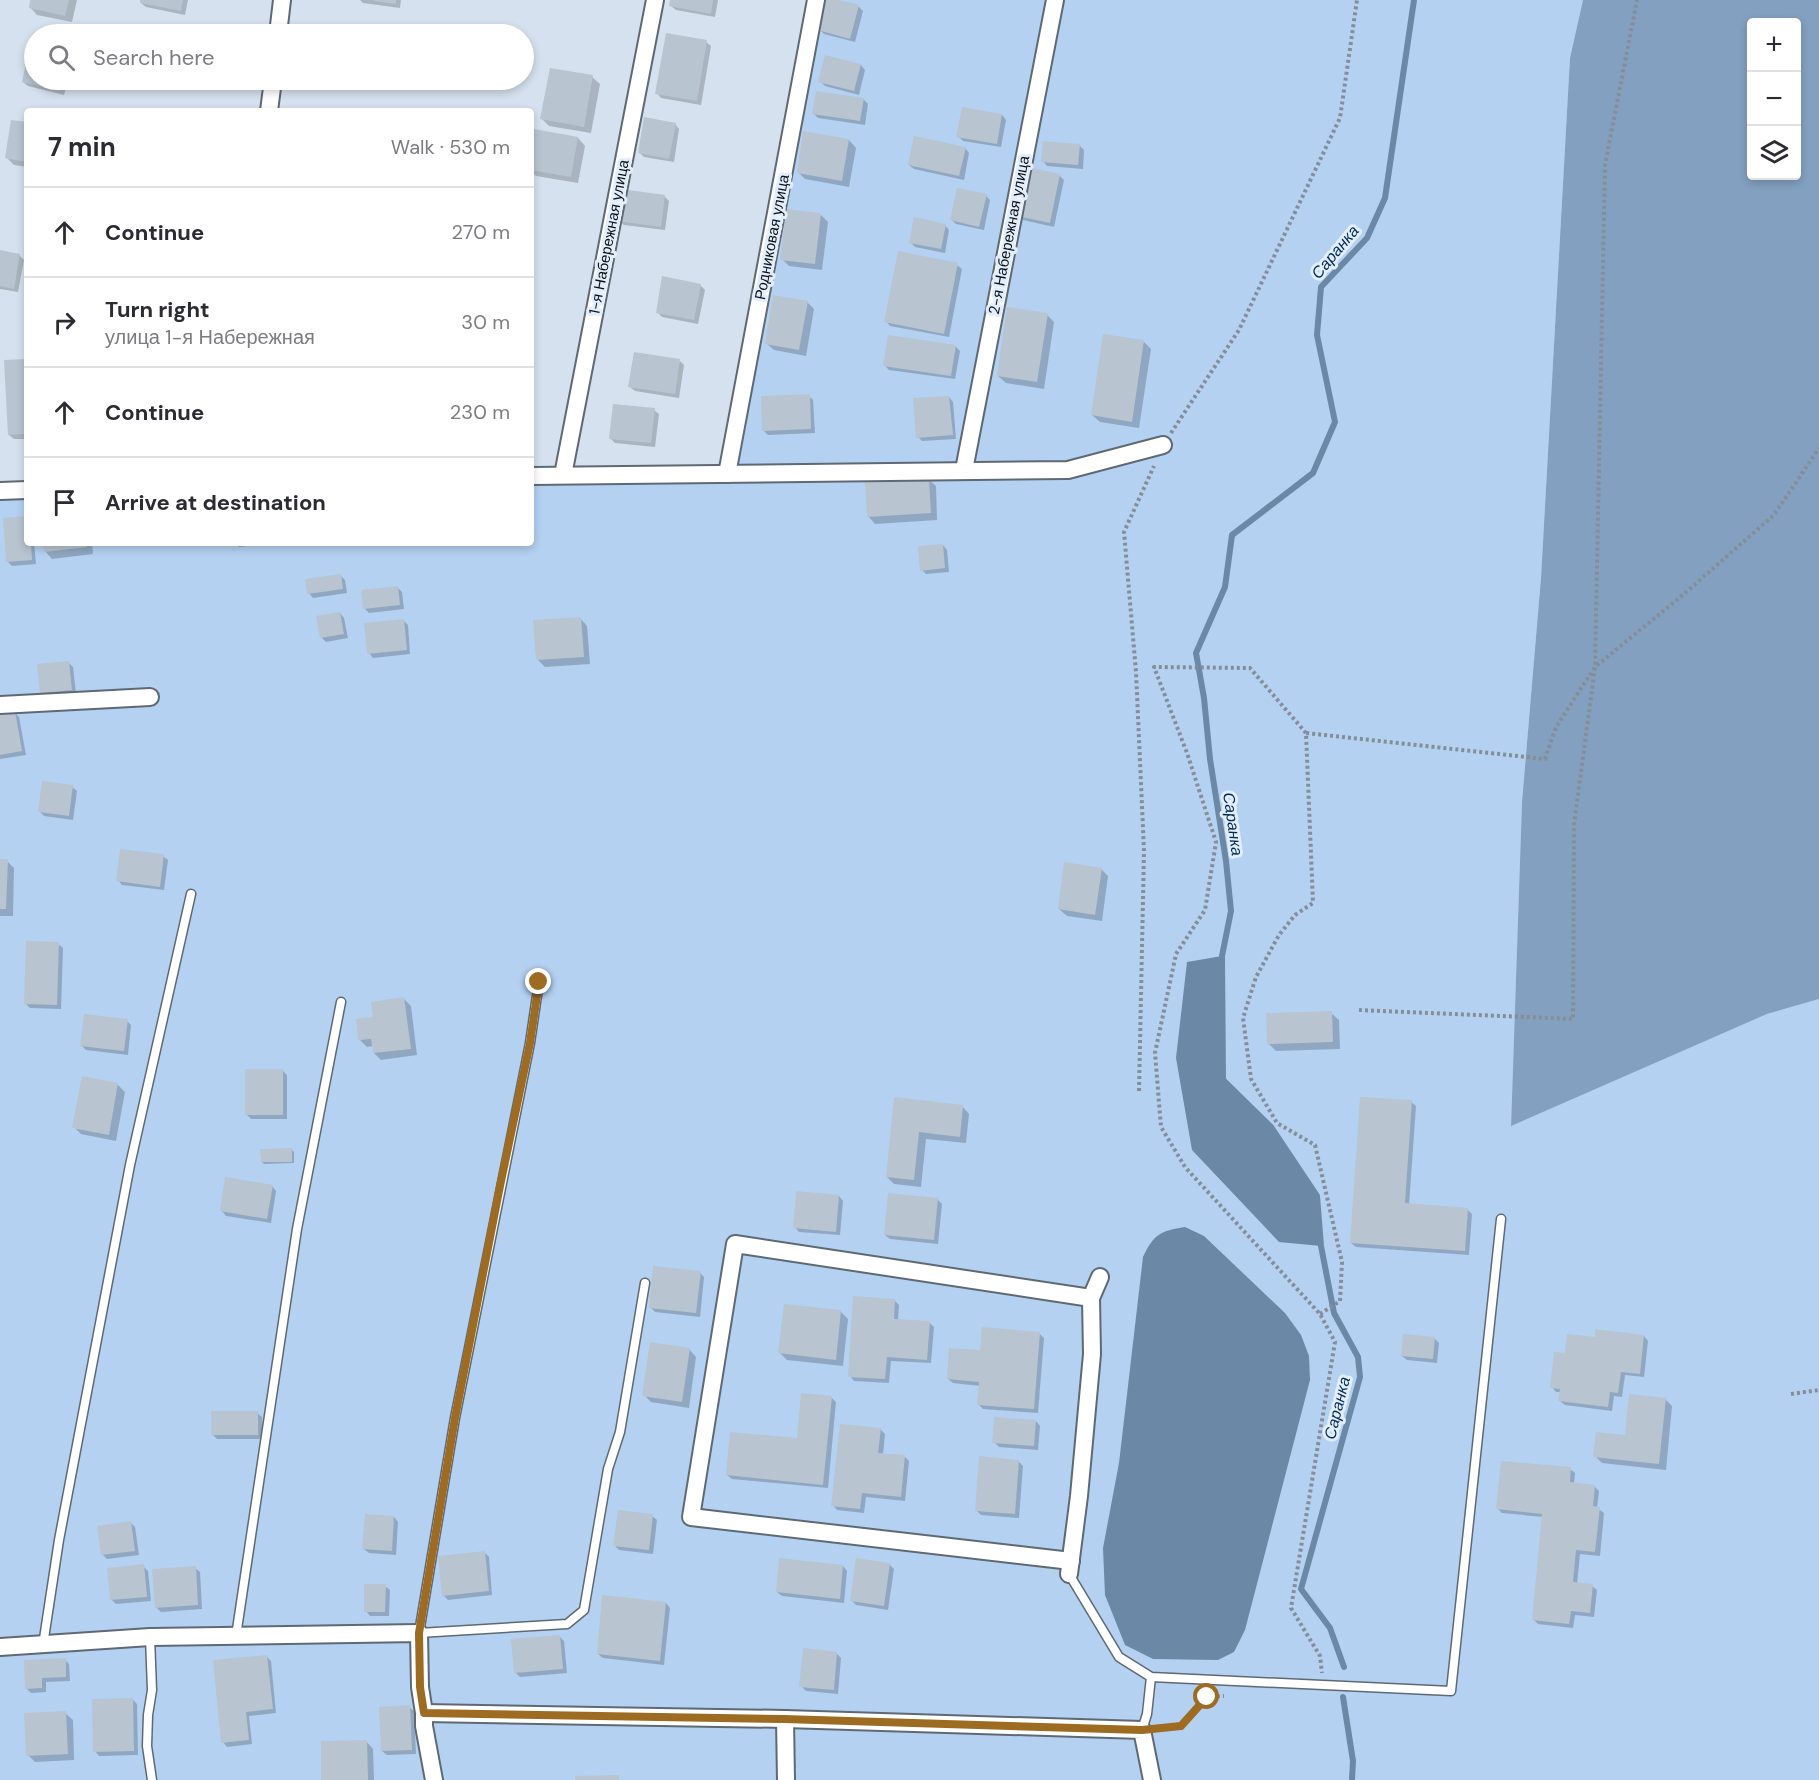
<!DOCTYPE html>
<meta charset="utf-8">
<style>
:root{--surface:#fff;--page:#f7f7f7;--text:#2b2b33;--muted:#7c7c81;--line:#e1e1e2}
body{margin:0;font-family:"DM Sans",sans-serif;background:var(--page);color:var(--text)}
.controls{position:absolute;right:18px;top:18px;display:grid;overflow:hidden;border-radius:6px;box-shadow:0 3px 9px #0003}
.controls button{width:54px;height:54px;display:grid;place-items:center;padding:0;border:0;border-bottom:2px solid var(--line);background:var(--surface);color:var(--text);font:30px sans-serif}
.stop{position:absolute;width:18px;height:18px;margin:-14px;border:4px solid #9e6b22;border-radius:50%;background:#fff}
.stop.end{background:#9e6b22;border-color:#fff;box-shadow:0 2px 6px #0008}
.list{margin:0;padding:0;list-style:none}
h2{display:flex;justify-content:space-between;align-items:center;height:78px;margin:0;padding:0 24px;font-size:26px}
h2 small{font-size:20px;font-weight:400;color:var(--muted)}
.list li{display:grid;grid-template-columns:39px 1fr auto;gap:18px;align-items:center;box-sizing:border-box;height:90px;padding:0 24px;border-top:2px solid var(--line)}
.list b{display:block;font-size:22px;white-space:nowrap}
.list p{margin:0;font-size:20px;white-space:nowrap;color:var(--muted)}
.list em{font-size:20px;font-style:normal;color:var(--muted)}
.icon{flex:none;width:33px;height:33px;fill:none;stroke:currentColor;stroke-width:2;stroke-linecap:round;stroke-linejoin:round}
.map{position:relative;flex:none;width:1819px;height:1780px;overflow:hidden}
.search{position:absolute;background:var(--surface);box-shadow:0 3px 9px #0003;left:24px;top:24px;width:510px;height:66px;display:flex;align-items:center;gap:15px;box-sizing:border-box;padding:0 21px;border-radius:33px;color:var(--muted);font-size:22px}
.panel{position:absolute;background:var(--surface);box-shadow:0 3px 9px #0003;left:24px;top:108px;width:510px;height:438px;border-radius:6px}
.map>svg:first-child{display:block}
.green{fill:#b4d1f2}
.forest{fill:#83a0c0;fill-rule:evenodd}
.water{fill:#6c88a7}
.shadow{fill:#0003}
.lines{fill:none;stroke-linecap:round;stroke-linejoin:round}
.stream{stroke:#6c88a7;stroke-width:6}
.building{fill:#b8c4d0}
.lane-casing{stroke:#5e6974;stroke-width:11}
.street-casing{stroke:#5e6974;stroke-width:20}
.path{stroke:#858e97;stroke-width:4;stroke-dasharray:3 3;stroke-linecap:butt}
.lane{stroke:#fff;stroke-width:8}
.street{stroke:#fff;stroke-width:16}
.route{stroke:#9e6b22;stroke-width:8}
.labels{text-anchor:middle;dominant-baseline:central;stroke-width:6;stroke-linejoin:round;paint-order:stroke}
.street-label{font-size:15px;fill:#0c1014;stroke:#e2eefb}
.water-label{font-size:16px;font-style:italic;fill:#002b54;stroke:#e2eefb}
</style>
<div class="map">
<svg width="1819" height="1780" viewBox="0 0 1819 1780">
<rect width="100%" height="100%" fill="#d5e1ee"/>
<!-- green -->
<path class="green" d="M816 0H1583L1570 58 1541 578 1522 802 1511 1125 1767 1014 1819 999V1780H0V491L27 490V543H531V476L727 474Z"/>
<!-- forest -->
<path class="forest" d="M1583 0H1819V999L1767 1014 1511 1126 1522 802 1541 578 1570 58ZM1752 22H1796V176H1752Z"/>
<!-- water -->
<g class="water">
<path d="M1222 956 1223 1080 1271 1127 1317 1196 1321 1246 1279 1242 1192 1150 1176 1058 1187 962Z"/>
<path d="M1185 1227 1204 1236 1285 1313 1301 1335 1309 1356 1310 1380 1245 1630 1234 1652 1218 1660 1153 1659 1125 1645 1105 1595 1103 1548 1119 1463 1143 1257C1154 1234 1160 1231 1185 1227Z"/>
</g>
<!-- shadow -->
<g class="shadow">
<path d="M32 0H77L72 22 37 15 30 7Z"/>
<path d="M142 0H188L185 15 146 7 141 3Z"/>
<path d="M360 0H401L400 8 363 3Z"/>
<path d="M672 0H718L715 17 676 10 671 6Z"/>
<path d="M827 0 859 7 863 11 855 42 824 34 820 30Z"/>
<path d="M196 26 217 27 224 34H195Z"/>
<path d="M706 42 711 46 701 105 661 98 657 93Z"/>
<path d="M31 51 34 52V80H68L64 95 28 86 23 82Z"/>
<path d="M861 65 865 70 859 95 825 86 820 81Z"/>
<path d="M592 77 600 84 591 133 549 126 542 119Z"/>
<path d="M194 80H239L238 87 200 85Z"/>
<path d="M863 99 868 104 865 125 818 118 814 114Z"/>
<path d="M1002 115 1006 120 1001 147 963 141 958 136Z"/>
<path d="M27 124V167L14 165 7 158Z"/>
<path d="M675 124 679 129 674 162 644 157 640 153Z"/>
<path d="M578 138 585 146 578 183 536 176 531 171V155Z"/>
<path d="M849 140 856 148 849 187 805 179 798 172Z"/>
<path d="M1080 146 1084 150 1083 169 1047 166 1043 161Z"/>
<path d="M965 148 969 153 964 180 914 169 909 165Z"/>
<path d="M1060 176 1064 180 1054 227 1023 220 1019 215Z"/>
<path d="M664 196 669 201 665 230 624 225 619 221Z"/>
<path d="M986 196 990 200 984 230 956 224 952 220Z"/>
<path d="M821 215 828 222 822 270 789 266 782 259Z"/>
<path d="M945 225 949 230 945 253 915 247 910 242Z"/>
<path d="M0 252 19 255 24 260 18 292 0 289Z"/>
<path d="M957 265 962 269 949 337 890 326 886 321Z"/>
<path d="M700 285 705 290 698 324 662 317 657 312Z"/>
<path d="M807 302 814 309 806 356 774 350 766 343Z"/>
<path d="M1047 315 1054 322 1044 389 1006 383 998 376Z"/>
<path d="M1144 342 1151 349 1139 428 1100 422 1092 415Z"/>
<path d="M955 346 960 351 955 379 889 370 885 366Z"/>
<path d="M27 360V439H14L9 435Z"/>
<path d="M680 361 684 365 679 398 635 391 630 387Z"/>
<path d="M809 396 813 400 815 433 768 435 763 430Z"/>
<path d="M949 397 953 402 956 439 922 441 918 437Z"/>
<path d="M654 410 659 414 655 447 615 443 610 438Z"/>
<path d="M928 479 936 486 937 520 875 524 868 516Z"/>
<path d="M27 518V543H34L36 564 12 566 7 561Z"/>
<path d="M44 543H92L93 554 52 559 45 551Z"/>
<path d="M235 543H272L239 547Z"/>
<path d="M943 545 947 550 949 572 926 574 922 570Z"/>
<path d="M340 575 345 580 347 593 313 598 309 593Z"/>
<path d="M397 587 402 592 404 609 369 613 365 609Z"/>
<path d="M340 613 344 618 348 638 326 642 321 637Z"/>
<path d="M580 618 587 626 590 664 545 667 538 660Z"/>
<path d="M403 620 408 625 410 654 373 658 369 653Z"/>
<path d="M68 662 73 667 76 694 46 697 42 693Z"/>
<path d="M15 713 19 717 26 755 0 759V715Z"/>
<path d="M72 787 77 791 73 820 44 816 39 811Z"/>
<path d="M163 856 168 860 164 890 122 885 118 880Z"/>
<path d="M0 861H7L14 868 13 916H0Z"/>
<path d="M1101 869 1108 876 1102 921 1067 916 1059 909Z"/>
<path d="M58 944 63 948 61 1009 30 1008 25 1003Z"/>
<path d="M404 999 411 1006 417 1055 381 1060 374 1053 373 1046 367 1047 360 1040Z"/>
<path d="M1331 1013 1339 1020 1340 1049 1276 1051 1269 1044Z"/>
<path d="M127 1021 131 1025 128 1055 86 1050 81 1045Z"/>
<path d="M282 1070 287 1075V1119H251L247 1115Z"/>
<path d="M83 1078 118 1085 125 1092 116 1141 81 1134 74 1127Z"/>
<path d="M896 1099 962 1106 969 1114 966 1143 926 1139 921 1187 894 1184 887 1177Z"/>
<path d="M1411 1102 1416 1106 1409 1205 1467 1209 1472 1214 1469 1255 1356 1247 1351 1243Z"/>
<path d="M292 1150 294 1152V1163L264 1164 262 1162Z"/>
<path d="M272 1186 276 1191 271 1223 226 1216 222 1211Z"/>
<path d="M839 1196 843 1201 840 1235 799 1232 795 1227Z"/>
<path d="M937 1199 942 1204 938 1244 890 1239 885 1235Z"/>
<path d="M700 1273 704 1277 700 1317 655 1312 650 1307Z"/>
<path d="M895 1301 899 1305 898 1320 929 1322 934 1327 931 1363 891 1361 889 1383 854 1381 850 1376Z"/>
<path d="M840 1311 848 1319 843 1366 787 1360 780 1353Z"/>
<path d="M1039 1333 1044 1338 1038 1413 983 1409 979 1405 980 1386 953 1383 948 1379 981 1351Z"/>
<path d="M1644 1336 1648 1341 1644 1377 1625 1375 1622 1397 1614 1396 1612 1411 1565 1405 1560 1401 1561 1392H1556L1552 1387 1596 1339Z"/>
<path d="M1434 1338 1439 1343 1437 1363 1407 1360 1402 1356Z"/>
<path d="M689 1349 696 1357 689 1408 651 1402 644 1395Z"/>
<path d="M831 1397 836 1402 828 1488 732 1479 727 1475 799 1440Z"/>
<path d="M1665 1399 1672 1406 1666 1470 1602 1463 1595 1456 1626 1437Z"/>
<path d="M257 1413 262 1417V1439H217L213 1435Z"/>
<path d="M1036 1421 1040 1426 1038 1450 999 1447 994 1442Z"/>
<path d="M880 1429 885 1434 883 1455 905 1457 909 1461 905 1501 866 1497 864 1513 837 1510 833 1505Z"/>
<path d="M1018 1461 1023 1466 1019 1518 981 1515 976 1510Z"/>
<path d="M1570 1469 1575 1473 1574 1484 1594 1486 1599 1491 1597 1508 1604 1513 1600 1556 1580 1554 1577 1584 1592 1586 1597 1590 1594 1617 1575 1615 1573 1628 1538 1624 1534 1620 1543 1517 1502 1513 1498 1509Z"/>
<path d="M652 1516 657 1520 653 1554 619 1550 615 1546Z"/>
<path d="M394 1517 398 1522 396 1555 369 1553 364 1549Z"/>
<path d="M131 1523 135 1527 139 1555 107 1559 102 1554Z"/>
<path d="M484 1552 489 1557 492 1595 448 1600 443 1595Z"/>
<path d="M889 1564 894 1569 888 1610 856 1605 852 1601Z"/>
<path d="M143 1566 148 1571 151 1601 116 1604 111 1599Z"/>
<path d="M843 1566 847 1571 844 1603 782 1596 777 1592Z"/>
<path d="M195 1568 200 1572 202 1609 161 1612 156 1607Z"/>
<path d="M385 1586 390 1590 389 1616H370L366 1611Z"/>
<path d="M666 1603 670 1608 664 1665 603 1658 598 1654Z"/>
<path d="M560 1637 564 1641 567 1673 520 1677 515 1672Z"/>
<path d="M836 1653 841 1658 838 1694 806 1691 801 1686Z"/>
<path d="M266 1656 271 1661 276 1713 249 1716 252 1744 227 1747 223 1742Z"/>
<path d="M65 1660 69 1664 70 1681 46 1682V1692L31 1693 26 1688Z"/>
<path d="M132 1699 137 1704 138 1755 99 1756 95 1751Z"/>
<path d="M409 1707 414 1711 416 1754 387 1755 382 1751Z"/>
<path d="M65 1713 73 1720 74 1760 35 1762 28 1755Z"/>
<path d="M366 1741 373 1749 374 1780H323Z"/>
</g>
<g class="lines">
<!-- stream -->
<g class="stream">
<path d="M1344 1667 1330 1628 1301 1589 1360 1377 1358 1357 1334 1313 1321 1246 1317 1196 1271 1127 1223 1080 1222 956 1231 911 1226 861 1210 759 1204 698 1196 653 1225 587 1232 535 1313 473 1335 422 1317 335 1321 287 1367 238 1385 198 1414 0"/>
<path d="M1343 1697 1353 1761 1352 1780"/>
</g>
</g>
<!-- building -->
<g class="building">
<path d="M30 0H69L65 16 29 8Z"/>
<path d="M140 0H183L181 11 140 3Z"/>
<path d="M374 0H396V4L374 1Z"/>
<path d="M670 0H713L711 14 669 6Z"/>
<path d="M826 0H839L859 5 850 39 818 30Z"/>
<path d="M194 25 217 26V34H194Z"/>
<path d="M666 33 707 40 697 101 655 94Z"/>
<path d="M29 49 34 50V80H63L60 91 22 82Z"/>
<path d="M825 55 861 64 854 91 818 82Z"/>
<path d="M550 68 593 75 584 127 540 119Z"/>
<path d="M816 91 864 98 860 121 812 114Z"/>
<path d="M962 107 1002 114 997 144 956 137Z"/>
<path d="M644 117 676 123 669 159 638 153Z"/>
<path d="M11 120 27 122V162L5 158Z"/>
<path d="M534 129 578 137 571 177 531 170V146Z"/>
<path d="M803 131 849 139 842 181 797 173Z"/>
<path d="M914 136 966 147 959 176 908 165Z"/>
<path d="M1043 141 1080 144 1078 165 1041 162Z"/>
<path d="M1028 167 1060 174 1050 223 1017 216Z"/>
<path d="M957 188 987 194 979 227 950 220Z"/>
<path d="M621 189 665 195 661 227 618 221Z"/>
<path d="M786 209 821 213 815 264 780 260Z"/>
<path d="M914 217 946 224 941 249 909 243Z"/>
<path d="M0 250 20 254 14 289 0 286Z"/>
<path d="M898 251 958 263 944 334 884 322Z"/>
<path d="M662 276 701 284 694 320 656 313Z"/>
<path d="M773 295 808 301 799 350 765 344Z"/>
<path d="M1007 307 1048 313 1037 382 997 376Z"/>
<path d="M1103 334 1144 340 1132 422 1091 415Z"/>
<path d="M888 335 956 345 951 376 883 366Z"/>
<path d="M634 352 680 359 675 394 628 387Z"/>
<path d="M27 359V434L8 435 4 360Z"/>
<path d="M810 394 811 429 762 431 761 396Z"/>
<path d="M949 396 953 435 916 438 913 398Z"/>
<path d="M613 404 655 408 651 443 609 439Z"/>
<path d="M929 478 931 513 867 517 865 481Z"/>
<path d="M27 516V543H31L32 560 6 562 3 518Z"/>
<path d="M43 543H86L87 547 44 552Z"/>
<path d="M943 544 945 568 920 571 918 546Z"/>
<path d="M341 574 343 589 307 594 305 579Z"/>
<path d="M398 586 400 605 363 609 361 590Z"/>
<path d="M340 612 344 634 320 638 316 616Z"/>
<path d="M581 617 584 657 536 660 533 620Z"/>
<path d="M404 619 407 650 367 654 364 623Z"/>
<path d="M69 661 72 690 40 693 37 664Z"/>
<path d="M15 711 22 751 0 755V713Z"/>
<path d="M42 781 73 785 69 816 38 812Z"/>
<path d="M120 849 164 854 160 887 116 881Z"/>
<path d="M0 859H8L6 909H0Z"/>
<path d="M1064 862 1102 868 1095 915 1058 909Z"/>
<path d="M26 941 59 942 57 1005 24 1004Z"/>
<path d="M404 997 411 1049 373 1053 371 1039 358 1040 356 1019 373 1017 371 1002Z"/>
<path d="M1332 1011 1333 1042 1267 1044 1266 1013Z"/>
<path d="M84 1014 128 1019 124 1051 80 1046Z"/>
<rect x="245" y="1069" width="38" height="46"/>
<path d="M82 1076 118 1083 109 1135 72 1128Z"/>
<path d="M894 1097 963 1105 960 1137 919 1132 914 1180 886 1177Z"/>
<path d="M1360 1097 1412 1100 1405 1203 1468 1208 1465 1251 1350 1243Z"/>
<path d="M292 1148V1162H261L260 1149Z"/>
<path d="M225 1177 273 1185 267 1219 220 1211Z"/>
<path d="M796 1191 839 1195 836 1232 793 1228Z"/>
<path d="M888 1193 938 1198 934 1240 884 1235Z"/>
<path d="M653 1266 701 1271 696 1313 649 1308Z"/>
<path d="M853 1296 895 1299 894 1319 930 1321 927 1360 887 1357 885 1379 848 1377Z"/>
<path d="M784 1304 841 1310 836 1360 778 1353Z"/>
<path d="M982 1327 1040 1332 1034 1409 977 1405 979 1382 947 1379 949 1348 980 1350Z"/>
<path d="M1595 1329 1644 1335 1640 1374 1621 1372 1618 1393 1610 1392 1608 1407 1558 1401 1560 1389 1550 1388 1554 1352 1565 1353 1567 1334 1595 1337Z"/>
<path d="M1403 1334 1435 1337 1433 1359 1401 1356Z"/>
<path d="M650 1342 690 1348 682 1402 642 1396Z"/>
<path d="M801 1393 832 1396 823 1485 726 1475 730 1432 797 1438Z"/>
<path d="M1629 1394 1666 1398 1659 1464 1593 1457 1596 1432 1625 1435Z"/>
<rect x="211" y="1411" width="47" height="24"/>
<path d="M994 1417 1036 1420 1034 1446 992 1443Z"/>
<path d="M840 1424 881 1428 878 1453 905 1455 901 1497 862 1493 860 1509 831 1506Z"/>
<path d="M979 1456 1019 1460 1015 1514 975 1511Z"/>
<path d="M1501 1461 1571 1467 1570 1482 1595 1485 1593 1506 1600 1507 1595 1552 1576 1550 1573 1582 1593 1584 1590 1613 1571 1611 1569 1624 1532 1620 1542 1514 1496 1509Z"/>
<path d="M618 1510 653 1514 649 1550 613 1546Z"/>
<path d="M365 1514 394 1516 392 1551 362 1549Z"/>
<path d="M131 1521 135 1551 101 1555 97 1526Z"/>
<path d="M485 1551 489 1591 442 1596 438 1556Z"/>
<path d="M779 1558 843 1565 840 1599 776 1592Z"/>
<path d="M856 1558 890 1563 884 1606 850 1601Z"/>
<path d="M144 1564 147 1597 110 1600 107 1568Z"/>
<path d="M196 1566 198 1605 155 1608 152 1569Z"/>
<path d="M364 1584H386L385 1612H364Z"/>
<path d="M602 1595 666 1602 660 1661 597 1654Z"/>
<path d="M560 1635 563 1669 514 1673 511 1639Z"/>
<path d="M803 1648 837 1652 834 1690 799 1687Z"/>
<path d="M267 1655 273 1709 246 1712 249 1740 221 1743 213 1660Z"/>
<path d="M66 1658V1677L42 1678V1688L25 1689 24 1660Z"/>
<path d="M133 1698 134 1751 93 1752 92 1699Z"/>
<path d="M410 1705 412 1750 381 1751 379 1707Z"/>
<path d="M66 1711 68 1754 26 1756 24 1713Z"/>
<path d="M367 1740 368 1780H321V1741Z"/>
<path d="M619 1775V1780H575V1776Z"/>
</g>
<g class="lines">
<defs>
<g id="lane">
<path d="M539 982 530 1043 455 1418 419 1633 567 1624 584 1610 608 1469 620 1432 645 1283"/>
<path d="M1069 1574 1119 1657 1151 1677 1451 1691 1501 1219"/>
<path d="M236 1636 297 1229 341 1002"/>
<path d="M150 1637 152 1690 148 1715 147 1746 152 1780"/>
<path d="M43 1645 59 1540 130 1165 191 894"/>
<path d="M1142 1730 1147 1714 1151 1677"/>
</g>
<g id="street">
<path d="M278 34 282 0"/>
<path d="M269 111 273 80"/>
<path d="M964 470 1055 0"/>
<path d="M727 474 816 0"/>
<path d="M563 475 655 0"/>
<path d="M531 476 1068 470 1163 445"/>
<path d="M0 491 27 490"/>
<path d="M0 705 150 697"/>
<path d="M1071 1561 691 1517 735 1244 1091 1298"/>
<path d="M1069 1574 1079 1496 1092 1354 1091 1298 1100 1277"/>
<path d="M0 1647 150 1637 419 1633 420 1687 424 1713V1726L434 1780"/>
<path d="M424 1713 785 1719 1142 1730 1152 1780"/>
<path d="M785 1719 786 1780"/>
</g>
</defs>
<!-- lane casing -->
<use href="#lane" class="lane-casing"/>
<!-- street casing -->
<use href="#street" class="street-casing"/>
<!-- path -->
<g class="path">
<path d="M1171 433 1239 330 1340 118 1357 0"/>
<path d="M1306 733 1250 668 1154 667 1187 753 1216 842 1205 910 1176 954 1155 1053 1161 1127 1185 1167 1320 1314 1335 1342 1291 1608 1320 1656 1322 1673"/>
<path d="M1359 1010 1573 1019 1574 825 1595 667 1684 594 1774 515 1819 448"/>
<path d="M1139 1091 1144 851 1136 672 1124 532 1154 466"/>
<path d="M1320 1314 1340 1301 1342 1262 1315 1145 1277 1123 1251 1079 1243 1018 1256 977 1279 935 1295 915 1313 903 1306 733 1545 759 1556 727 1595 667 1605 165 1637 0"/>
<path d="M1791 1394 1819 1390"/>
<path d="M1158 1728 1181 1726 1207 1697 1224 1696"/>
</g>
<!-- lane -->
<use href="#lane" class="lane"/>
<!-- street -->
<use href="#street" class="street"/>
</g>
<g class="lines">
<!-- route -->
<path class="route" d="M539 982 530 1043 500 1186 455 1418 419 1633 420 1687 424 1713 784 1719 1142 1730 1181 1726 1207 1697"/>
</g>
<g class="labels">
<!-- street labels -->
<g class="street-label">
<text transform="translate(1009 235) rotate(-79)">2-я Набережная улица</text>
<text transform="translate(609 237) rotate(-79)">1-я Набережная улица</text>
<text transform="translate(772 237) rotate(-79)">Родниковая улица</text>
</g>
<!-- water labels -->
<g class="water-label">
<text transform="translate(1335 252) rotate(-50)">Саранка</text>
<text transform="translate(1233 824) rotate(82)">Саранка</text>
<text transform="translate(1337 1408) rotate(-76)">Саранка</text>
</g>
</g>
</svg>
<div class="controls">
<button>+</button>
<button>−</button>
<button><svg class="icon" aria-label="layers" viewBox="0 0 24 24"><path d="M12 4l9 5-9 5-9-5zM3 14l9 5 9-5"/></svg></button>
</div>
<div class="stop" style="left:1207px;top:1697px"></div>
<div class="stop end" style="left:539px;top:982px"></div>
<div class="search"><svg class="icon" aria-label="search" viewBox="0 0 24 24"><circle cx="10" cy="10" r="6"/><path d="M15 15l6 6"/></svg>Search here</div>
<section class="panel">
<h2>7 min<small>Walk · 530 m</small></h2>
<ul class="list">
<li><svg class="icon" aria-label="ahead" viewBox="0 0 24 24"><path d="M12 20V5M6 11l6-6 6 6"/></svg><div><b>Continue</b></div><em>270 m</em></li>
<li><svg class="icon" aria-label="right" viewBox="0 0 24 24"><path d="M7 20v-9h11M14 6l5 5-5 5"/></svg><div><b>Turn right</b><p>улица 1-я Набережная</p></div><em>30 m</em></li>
<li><svg class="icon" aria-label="ahead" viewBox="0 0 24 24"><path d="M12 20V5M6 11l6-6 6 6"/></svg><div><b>Continue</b></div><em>230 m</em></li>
<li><svg class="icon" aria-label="arrive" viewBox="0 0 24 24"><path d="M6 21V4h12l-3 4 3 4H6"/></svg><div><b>Arrive at destination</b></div></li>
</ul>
</section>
</div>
